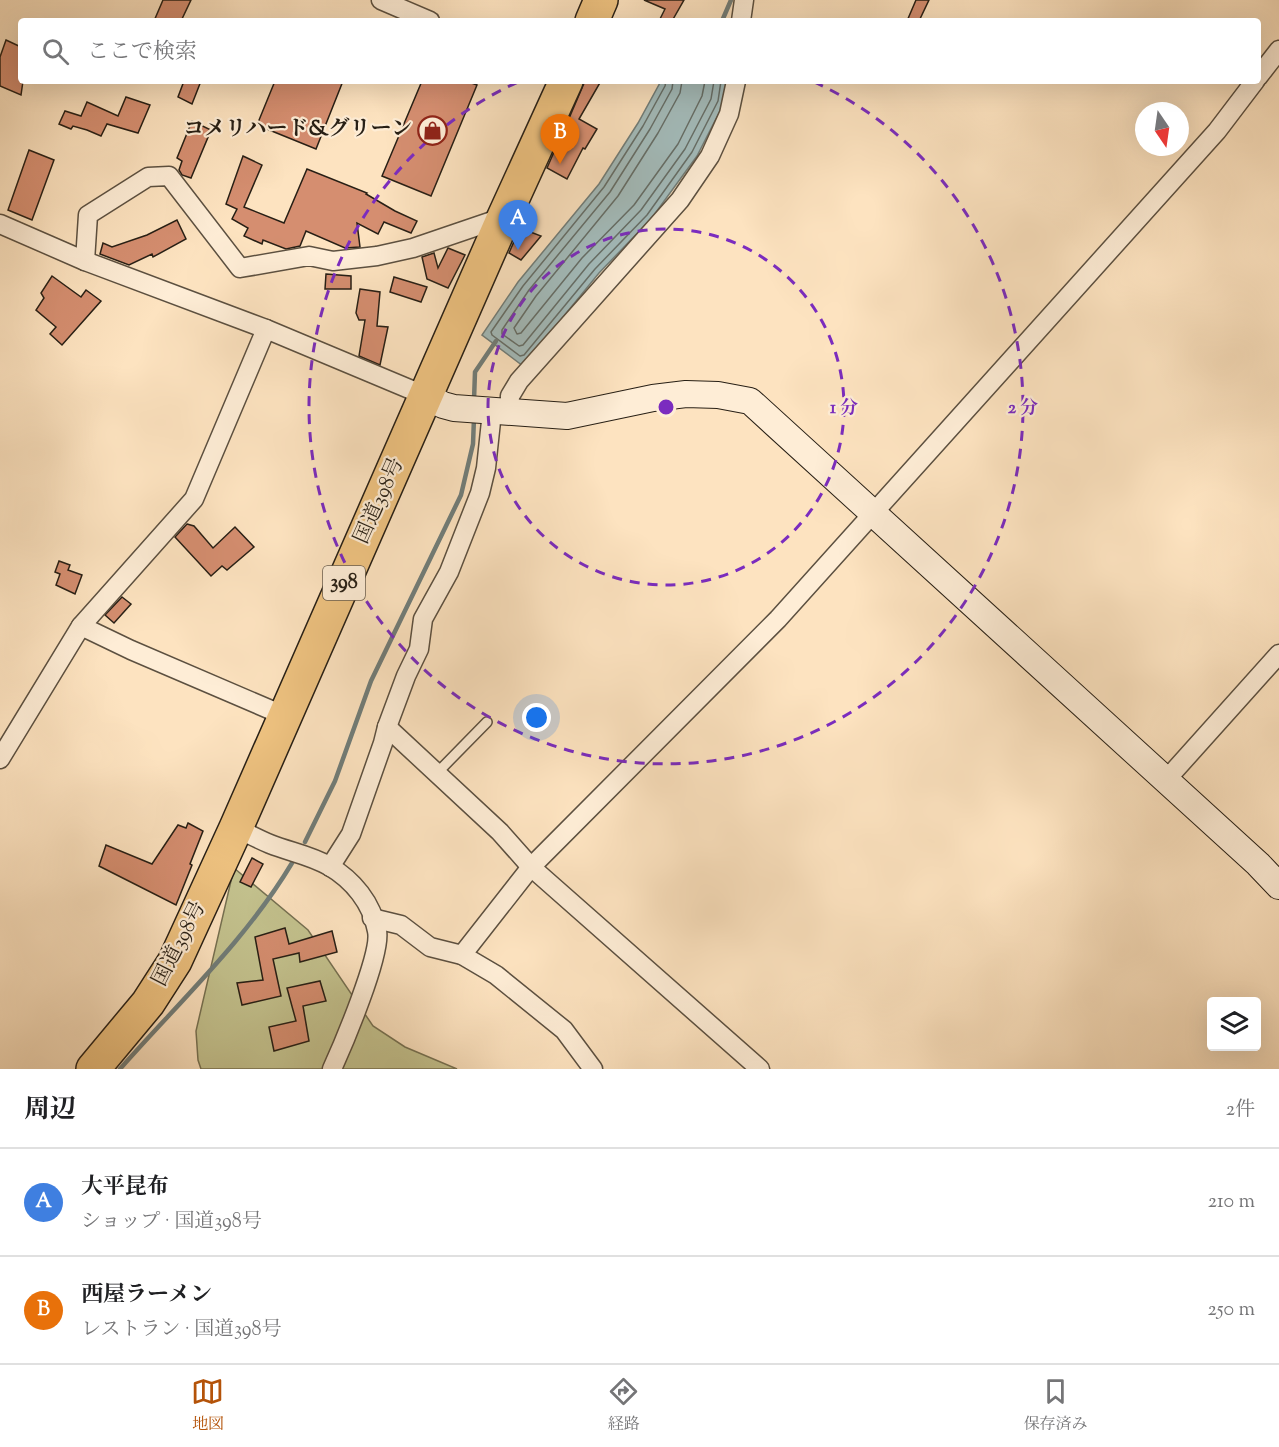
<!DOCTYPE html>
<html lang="ja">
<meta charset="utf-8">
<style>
:root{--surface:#fff;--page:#f6f6f6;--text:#202124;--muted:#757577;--line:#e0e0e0;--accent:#b45309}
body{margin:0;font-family:"Sorts Mill Goudy","Noto Serif JP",serif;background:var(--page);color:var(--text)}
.controls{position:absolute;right:18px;bottom:18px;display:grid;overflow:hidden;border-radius:6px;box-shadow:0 6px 24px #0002}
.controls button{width:54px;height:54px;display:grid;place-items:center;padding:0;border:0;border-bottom:2px solid var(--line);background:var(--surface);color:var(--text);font:30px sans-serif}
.compass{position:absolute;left:1135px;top:102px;width:54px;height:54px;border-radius:50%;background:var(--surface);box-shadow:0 6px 24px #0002;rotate:167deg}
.you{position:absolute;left:537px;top:718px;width:21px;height:21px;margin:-15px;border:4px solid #fff;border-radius:50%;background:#1a73e8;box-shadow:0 0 0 9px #1a73e833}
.badge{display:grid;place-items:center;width:39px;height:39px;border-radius:50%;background:var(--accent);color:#fff;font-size:20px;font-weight:700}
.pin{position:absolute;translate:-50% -50px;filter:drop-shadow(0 2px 3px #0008)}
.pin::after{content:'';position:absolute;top:32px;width:21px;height:18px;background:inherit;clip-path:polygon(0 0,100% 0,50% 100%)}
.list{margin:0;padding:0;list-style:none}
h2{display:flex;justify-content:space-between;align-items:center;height:78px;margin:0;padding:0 24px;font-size:26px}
h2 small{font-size:20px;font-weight:400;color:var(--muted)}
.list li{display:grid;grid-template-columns:39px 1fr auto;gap:18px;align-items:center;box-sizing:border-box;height:108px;padding:0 24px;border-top:2px solid var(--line)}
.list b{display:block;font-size:22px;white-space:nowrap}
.list p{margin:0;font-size:20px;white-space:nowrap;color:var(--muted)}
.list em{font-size:20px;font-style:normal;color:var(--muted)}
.icon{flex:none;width:33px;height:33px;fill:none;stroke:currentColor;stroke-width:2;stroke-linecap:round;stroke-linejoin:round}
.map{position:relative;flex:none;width:1279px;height:1069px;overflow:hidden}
.search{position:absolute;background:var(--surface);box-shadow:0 6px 24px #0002;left:18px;right:18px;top:18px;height:66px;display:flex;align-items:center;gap:15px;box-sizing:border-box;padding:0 21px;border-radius:6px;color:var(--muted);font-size:22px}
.sheet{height:294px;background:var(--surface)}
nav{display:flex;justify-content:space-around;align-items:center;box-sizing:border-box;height:84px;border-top:2px solid var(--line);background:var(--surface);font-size:16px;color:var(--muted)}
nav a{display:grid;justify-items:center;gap:3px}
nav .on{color:var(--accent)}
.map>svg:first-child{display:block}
.green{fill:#c4c38f;stroke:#767152;stroke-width:1.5}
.water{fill:#a3bcbc;stroke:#717d79;stroke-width:1.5}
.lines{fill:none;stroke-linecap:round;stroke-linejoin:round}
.shore{stroke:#656e68;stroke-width:1.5}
.stream{stroke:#717d79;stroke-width:4.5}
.building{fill:#d58e70;stroke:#271f15;stroke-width:1.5}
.lane-casing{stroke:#5c5040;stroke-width:12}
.street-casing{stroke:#5c5040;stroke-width:21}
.secondary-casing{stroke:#271f15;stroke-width:28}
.highway-casing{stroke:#271f15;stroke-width:36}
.lane{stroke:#feedd6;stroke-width:9}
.street{stroke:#feedd6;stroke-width:18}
.secondary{stroke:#feedd6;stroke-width:26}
.highway{stroke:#eec280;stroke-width:33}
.ring{fill:none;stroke:#7b2cbf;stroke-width:3;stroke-dasharray:10 8}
.labels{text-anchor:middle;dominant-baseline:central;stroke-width:4.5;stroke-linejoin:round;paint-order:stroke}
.shield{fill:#feedd6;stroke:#685d4f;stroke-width:1.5}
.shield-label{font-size:20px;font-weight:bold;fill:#271f15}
.poi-label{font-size:21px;font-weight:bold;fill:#271f15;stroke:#feedd6;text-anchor:end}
.street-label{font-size:21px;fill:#271f15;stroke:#feedd6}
.centre{fill:#7b2cbf;stroke:#feedd6;stroke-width:3}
.ring-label{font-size:18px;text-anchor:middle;font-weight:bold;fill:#7b2cbf;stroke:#feedd6;stroke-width:4.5;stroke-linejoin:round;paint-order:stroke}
</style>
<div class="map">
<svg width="1279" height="1069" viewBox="0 0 1279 1069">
<rect width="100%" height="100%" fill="#fde3c0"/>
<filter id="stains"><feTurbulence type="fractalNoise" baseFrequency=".00333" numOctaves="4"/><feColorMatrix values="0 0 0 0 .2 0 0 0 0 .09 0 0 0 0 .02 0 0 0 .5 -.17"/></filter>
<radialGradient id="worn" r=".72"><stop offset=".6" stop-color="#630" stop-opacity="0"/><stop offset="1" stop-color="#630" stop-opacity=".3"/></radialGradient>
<!-- green -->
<path class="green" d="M234 868 308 930 373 1026 405 1047 457 1069H201L198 1060 196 1031Z"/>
<!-- water -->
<path class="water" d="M661 81H728L724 103 697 156 651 219 599 273 523 366 482 335 518 282 599 184 638 123Z"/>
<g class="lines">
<!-- shore -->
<g class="shore">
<path d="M666 81 665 86 643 126 604 187 523 286 491 332 492 335 520 356 524 355 595 269 647 215 692 152 718 101 721 81"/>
<path d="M673 81 672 89 650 129 610 192 529 290 502 330V334L519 346 523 345 589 264 641 210 685 149 711 99 714 81"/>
<path d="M682 81 680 93 658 133 618 196 536 296 514 328 517 334 521 333 582 258 634 205 678 144 702 96 705 81"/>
</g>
<!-- stream -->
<g class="stream">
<path d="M722 21 731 0"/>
<path d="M474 400 475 372 496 341"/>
<path d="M305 842 335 781 371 681 461 495 473 444 474 418"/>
<path d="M120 1069C179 1002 246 940 292 863"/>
</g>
</g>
<!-- building -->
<g class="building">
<path d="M163 0H191L181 21H154Z"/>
<path d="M644 0H684L672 21H659L665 9Z"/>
<path d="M916 0H929L919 21H907Z"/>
<path d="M6 40 21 47V81H23L21 95 0 86V57Z"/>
<path d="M184 81H201L192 104 178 97Z"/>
<path d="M275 81H343L316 149 257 125Z"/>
<path d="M422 81H466L477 85 431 196 382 176Z"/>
<path d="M585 81H601L579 119 597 129 585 149 583 148 567 179 547 168 554 152 558 154 574 126 567 123Z"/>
<path d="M126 97 150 105 138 133 107 124 101 136 87 130 73 126 71 129 59 124 65 111 81 116 87 102 118 116Z"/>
<path d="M192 121 211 130 191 178 182 175 179 170 182 161 177 158Z"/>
<path d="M29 150 54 160 32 220 8 210Z"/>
<path d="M243 156 262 165 244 207 284 223 307 169 367 193 366 194 395 211 417 221 411 233 384 222 378 234 357 223 360 247 345 248 306 231 300 246 286 249 263 240 262 244 244 236 248 228 232 219 237 209 226 204Z"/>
<path d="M177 220 186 239 153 257 152 254 129 265 100 254 103 243 112 247 147 235Z"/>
<path d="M520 228 541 236 521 260 509 253Z"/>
<path d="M448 248 465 255 448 288 427 279 422 257 434 253 438 268Z"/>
<path d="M326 274 351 276V289H325Z"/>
<path d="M52 276 81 297 86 290 101 301 62 345 50 334 56 327 36 310 44 298 41 293Z"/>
<path d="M394 277 427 287 421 302 390 292Z"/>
<path d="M360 289 380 292 377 326 388 327 380 365 359 356 365 320H359L356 313Z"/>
<path d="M187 524 194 526 213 548 235 527 254 547 227 570 222 566 211 576 175 537Z"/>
<path d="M59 561 70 565 68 570 82 575 75 594 56 585 60 574 55 572Z"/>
<path d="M122 597 131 604 114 623 105 615Z"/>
<path d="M188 823 203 831 190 864 192 865 176 905 99 866 106 845 152 864 178 825 186 828Z"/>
<path d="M252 858 263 864 251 887 240 882Z"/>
<path d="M285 928 289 944 332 931 337 952 300 962 299 953 273 959 281 996 242 1005 237 983 263 980 255 937Z"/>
<path d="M320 981 326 1001 303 1006 309 1041 274 1051 269 1027 296 1021 287 988Z"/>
</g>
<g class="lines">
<defs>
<path id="lane" d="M436 774 487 722"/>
<g id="street">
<path d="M381 0 430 21"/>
<path d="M741 21 744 0"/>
<path d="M1258 77 1279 50"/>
<path d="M0 224 85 261 266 329 426 396"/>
<path d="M85 261 88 215 148 177 169 176 240 268 309 256 333 261 377 256 413 248 504 217"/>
<path d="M509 412 510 396 519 381 680 200 710 156 729 114 736 81"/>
<path d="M81 626 131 650 285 716"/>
<path d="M387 727 500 832 531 867 760 1069"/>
<path d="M0 759 81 626 194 499 266 329"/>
<path d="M1166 780 1279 654"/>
<path d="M236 828C247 833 258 839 270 844 290 852 310 855 329 866 353 880 372 903 377 931 382 953 343 1045 332 1069"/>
<path d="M330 867 351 834 383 743 387 727 406 676 419 649 423 619 449 572 480 493 486 468 492 412"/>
<path d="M372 918 401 925 430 947 462 955 496 975 564 1030 593 1069"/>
<path d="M462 955 531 867 778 619 1217 131 1255 81"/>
</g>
<path id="secondary" d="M426 396 443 405 454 408 567 416 653 398 686 394 718 395 750 401 1258 864 1279 886"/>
<g id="highway">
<path d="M592 21 601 0"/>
<path d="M93 1069 148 1003 175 961 236 828 504 217 566 81"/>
</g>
</defs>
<!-- lane casing -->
<use href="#lane" class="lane-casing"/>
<!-- street casing -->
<use href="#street" class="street-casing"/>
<!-- secondary casing -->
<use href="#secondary" class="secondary-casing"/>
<!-- highway casing -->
<use href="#highway" class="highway-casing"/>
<!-- lane -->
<use href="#lane" class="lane"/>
<!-- street -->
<use href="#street" class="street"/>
<!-- secondary -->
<use href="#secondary" class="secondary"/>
<!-- highway -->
<use href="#highway" class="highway"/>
</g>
<!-- distance rings -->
<g class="ring">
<circle cx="666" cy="407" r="178"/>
<path d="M814 82A357 357 0 1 1 518 82"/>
</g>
<!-- icons -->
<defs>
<symbol id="shop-ring" viewBox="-11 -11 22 22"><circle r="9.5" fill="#feedd6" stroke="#8f2418" stroke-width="1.5"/><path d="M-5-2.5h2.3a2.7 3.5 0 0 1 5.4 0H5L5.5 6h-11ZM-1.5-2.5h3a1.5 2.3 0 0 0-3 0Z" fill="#8f2418"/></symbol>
</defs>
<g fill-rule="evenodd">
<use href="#shop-ring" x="416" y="114" width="33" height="33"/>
</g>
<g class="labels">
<!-- shield labels -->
<rect class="shield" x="323" y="566" width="42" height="34" rx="4.5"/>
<g class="shield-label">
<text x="344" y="583">398</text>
</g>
<!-- poi labels -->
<g class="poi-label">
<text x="412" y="130">コメリハード&amp;グリーン</text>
</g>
<!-- street labels -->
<g class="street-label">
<text transform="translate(380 501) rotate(-66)">国道398号</text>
<text transform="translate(180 944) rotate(-63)">国道398号</text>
</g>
</g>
<circle cx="666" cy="407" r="9" class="centre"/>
<g class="ring-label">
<text x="844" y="413">1 分</text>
<text x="1023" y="413">2 分</text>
</g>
<rect width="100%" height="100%" filter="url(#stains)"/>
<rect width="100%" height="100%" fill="url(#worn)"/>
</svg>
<div class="controls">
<button><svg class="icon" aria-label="layers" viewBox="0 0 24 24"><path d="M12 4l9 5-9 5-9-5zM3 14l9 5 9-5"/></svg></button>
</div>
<svg class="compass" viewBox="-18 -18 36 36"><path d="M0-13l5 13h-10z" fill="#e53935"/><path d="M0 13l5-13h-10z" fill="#757577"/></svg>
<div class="you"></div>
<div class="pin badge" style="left:518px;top:250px;background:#3f7fe0">A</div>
<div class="pin badge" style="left:560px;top:164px;background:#e8710a">B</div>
<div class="search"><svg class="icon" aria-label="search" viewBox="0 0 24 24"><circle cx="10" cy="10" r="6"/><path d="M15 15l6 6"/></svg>ここで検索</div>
</div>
<section class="sheet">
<h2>周辺<small>2件</small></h2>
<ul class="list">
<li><span class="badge" style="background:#3f7fe0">A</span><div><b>大平昆布</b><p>ショップ · 国道398号</p></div><em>210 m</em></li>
<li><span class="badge" style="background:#e8710a">B</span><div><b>西屋ラーメン</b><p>レストラン · 国道398号</p></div><em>250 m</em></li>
</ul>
</section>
<nav>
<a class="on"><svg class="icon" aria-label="map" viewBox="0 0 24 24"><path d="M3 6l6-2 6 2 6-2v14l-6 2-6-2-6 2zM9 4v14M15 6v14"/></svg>地図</a>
<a><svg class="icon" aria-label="directions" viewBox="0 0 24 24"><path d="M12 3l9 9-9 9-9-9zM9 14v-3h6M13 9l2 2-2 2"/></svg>経路</a>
<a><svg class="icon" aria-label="saved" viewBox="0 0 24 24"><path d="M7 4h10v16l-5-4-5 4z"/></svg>保存済み</a>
</nav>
